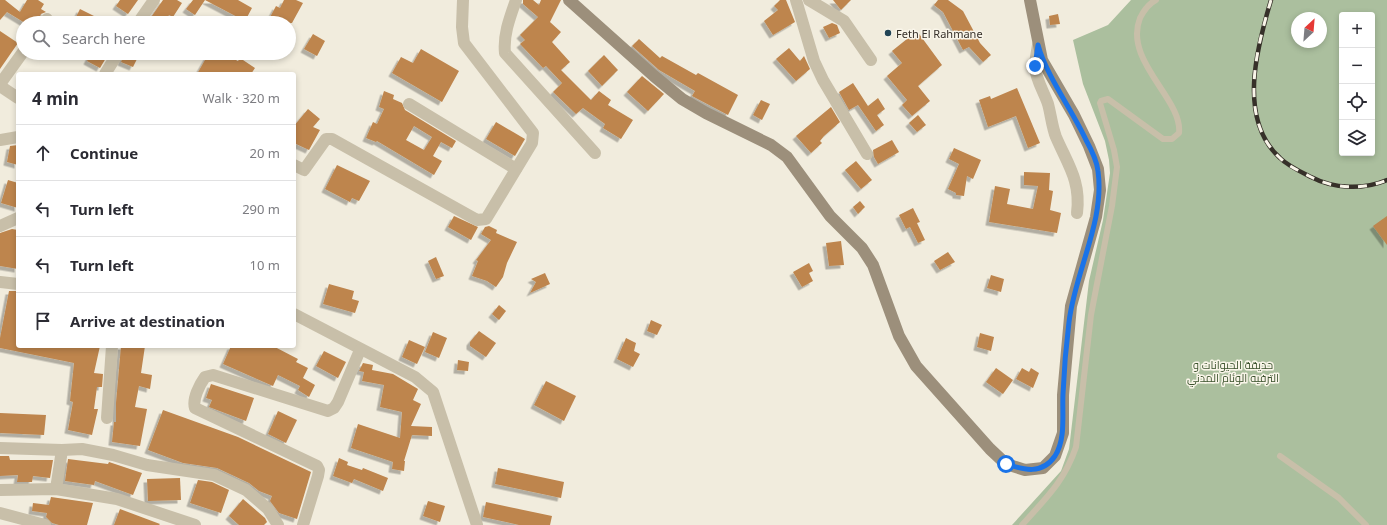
<!DOCTYPE html>
<meta charset="utf-8">
<style>
:root{--surface:#fff;--page:#f2f2f3;--text:#2b2b33;--muted:#7c7c81;--line:#e1e1e2}
body{margin:0;font-family:"Noto Sans",Cairo,sans-serif;background:var(--page);color:var(--text)}
.controls{position:absolute;right:12px;top:12px;display:grid;overflow:hidden;border-radius:4px;box-shadow:0 2px 6px #0003}
.controls button{width:36px;height:36px;display:grid;place-items:center;padding:0;border:0;border-bottom:1px solid var(--line);background:var(--surface);color:var(--text);font:20px sans-serif}
.compass{position:absolute;left:1291px;top:12px;width:36px;height:36px;border-radius:50%;background:var(--surface);box-shadow:0 2px 6px #0003;rotate:26deg}
.stop{position:absolute;width:12px;height:12px;margin:-9px;border:3px solid #1a73e8;border-radius:50%;background:#fff}
.stop.end{background:#1a73e8;border-color:#fff;box-shadow:0 1px 4px #0008}
.list{margin:0;padding:0;list-style:none}
h2{display:flex;justify-content:space-between;align-items:center;height:52px;margin:0;padding:0 16px;font-size:17px}
h2 small{font-size:13px;font-weight:400;color:var(--muted)}
.list li{display:grid;grid-template-columns:26px 1fr auto;gap:12px;align-items:center;box-sizing:border-box;height:56px;padding:0 16px;border-top:1px solid var(--line)}
.list b{display:block;font-size:15px;white-space:nowrap}
.list em{font-size:13px;font-style:normal;color:var(--muted)}
.icon{flex:none;width:22px;height:22px;fill:none;stroke:currentColor;stroke-width:2;stroke-linecap:round;stroke-linejoin:round}
.map{position:relative;flex:none;width:1387px;height:525px;overflow:hidden}
.search{position:absolute;background:var(--surface);box-shadow:0 2px 6px #0003;left:16px;top:16px;width:280px;height:44px;display:flex;align-items:center;gap:10px;box-sizing:border-box;padding:0 14px;border-radius:22px;color:var(--muted);font-size:15px}
.panel{position:absolute;background:var(--surface);box-shadow:0 2px 6px #0003;left:16px;top:72px;width:280px;height:276px;border-radius:4px}
.map>svg:first-child{display:block}
.green{fill:#abbf9e;fill-rule:evenodd}
.building{fill:#be854d;fill-rule:evenodd;filter:url(#shadow)}
.lines{fill:none;stroke-linecap:round;stroke-linejoin:round}
.lane{stroke:#c8bfa9;stroke-width:6}
.street{stroke:#c8bfa9;stroke-width:12}
.secondary{stroke:#9c8f7b;stroke-width:12}
.rail-casing{stroke:#363029;stroke-width:4.5}
.rail{stroke:#f9f5e9;stroke-width:3;stroke-dasharray:9;stroke-linecap:butt}
.route{stroke:#1a73e8;stroke-width:5}
.poi-dot{fill:#214455;stroke:#f9f5e9;stroke-width:1.5}
.labels{text-anchor:middle;dominant-baseline:central;stroke-width:3;stroke-linejoin:round;paint-order:stroke}
.poi-label{font-size:11px;fill:#363029;stroke:#f9f5e9;text-anchor:start}
.park-label{font-size:11px;fill:#3c532e;stroke:#f9f5e9}
</style>
<div class="map">
<svg width="1387" height="525" viewBox="0 0 1387 525">
<defs>
<filter id="shadow"><feDropShadow dx="-3.5" dy="3.5" stdDeviation="0" flood-color="#0004"/></filter>
</defs>
<rect width="100%" height="100%" fill="#f1ecdd"/>
<!-- green -->
<path class="green" d="M1131 0H1387V525H1012L1061 471 1069 449 1089 281 1103 220 1110 173 1109 160 1105 141 1083 84 1073 40 1108 25ZM1342 15H1372V153H1342ZM1297 18H1321V42H1297Z"/>
<!-- building -->
<g class="building">
<path d="M0 0H5L20 12 27 0H38L44 4 41 9 46 12 41 14 37 23H25L7 12 0 20Z"/>
<path d="M120 0H138L128 14 116 6Z"/>
<path d="M163 0H177L182 3 173 17 169 15 164 23H147Z"/>
<path d="M193 0H238L252 8 245 21 205 0 195 15 186 9Z"/>
<path d="M284 0H296L303 3 292 23H267L276 6 280 8Z"/>
<path d="M523 0H533L539 5 541 0H561L550 22 561 32 552 42 570 62 561 70 591 100 599 91 611 100 608 105 633 120 621 139 603 128 605 124 583 108 576 114 553 92 562 83 546 66 543 68 520 44 525 40 520 35 538 17 523 4Z"/>
<path d="M780 0H786L795 22 773 35 764 21 778 10 774 6Z"/>
<path d="M833 0H851L841 10Z"/>
<path d="M938 0H948L963 11 980 43 991 55 983 62 969 47 963 50 943 12 934 5Z"/>
<path d="M80 9 108 23H73Z"/>
<path d="M1058 14 1060 24 1050 25 1049 16Z"/>
<path d="M832 23 837 25 840 33 829 38 823 27Z"/>
<path d="M0 31 18 43 0 69Z"/>
<path d="M917 31 942 65 918 86 930 101 912 116 902 105 907 100 887 76 902 63 892 51Z"/>
<path d="M313 34 325 41 317 56 304 49Z"/>
<path d="M639 39 660 58 662 56 696 75 698 73 738 95 728 115 692 96 695 91 659 70 632 46Z"/>
<path d="M789 48 800 61 804 56 810 69 796 81 776 59Z"/>
<path d="M421 49 459 71 442 102 392 73 401 57 413 63Z"/>
<path d="M91 53H109L100 68 87 61Z"/>
<path d="M125 53H140L133 67 121 62Z"/>
<path d="M209 53H222L238 61 240 58 255 68 251 74H197Z"/>
<path d="M604 55 618 70 602 86 588 71Z"/>
<path d="M642 76 664 94 648 111 627 92Z"/>
<path d="M853 83 868 106 878 98 885 109 877 115 884 125 876 131 858 105 849 110 839 92Z"/>
<path d="M1017 88 1040 143 1028 148 1016 116 988 127 979 100 990 96 991 99Z"/>
<path d="M384 91 394 95 393 99 402 103 405 110 456 141 452 148 441 142 433 156 442 161 434 175 377 141 376 142 366 138 373 122 377 124 384 109 379 107ZM414 126 432 137 424 150 406 140Z"/>
<path d="M761 100 770 104 762 120 753 115Z"/>
<path d="M831 107 840 122 824 136 820 141 822 143 811 153 796 136Z"/>
<path d="M308 109 320 119 313 127 320 130 309 150 294 143V126Z"/>
<path d="M918 115 926 125 917 132 909 123Z"/>
<path d="M496 122 525 139 515 156 486 139Z"/>
<path d="M892 140 899 152 878 164 874 157 873 150Z"/>
<path d="M18 145V165L7 162 10 146Z"/>
<path d="M954 148 981 160 973 179 967 176 964 196 956 195V193L948 189 959 164 949 159Z"/>
<path d="M856 161 872 180 861 189 845 170Z"/>
<path d="M337 165 370 181 359 201 352 198 350 202 325 189Z"/>
<path d="M1024 172 1050 173 1049 190 1053 191 1050 210 1061 213 1057 233 989 222 995 186 1010 189 1007 204 1033 209 1038 186 1024 185Z"/>
<path d="M8 180 18 183V208L1 203Z"/>
<path d="M860 201 865 207 858 214 853 207Z"/>
<path d="M913 208 920 222 917 223 925 240 918 243 910 227 906 229 899 215Z"/>
<path d="M454 216 478 227 471 240 448 227Z"/>
<path d="M1387 216V245L1373 226Z"/>
<path d="M489 226 497 230 496 233 517 242 507 263 503 277 496 287 487 281 472 276 478 261 476 260 491 240 481 234 485 227Z"/>
<path d="M12 229 18 230V269L0 266V233Z"/>
<path d="M841 241 844 265 829 266 826 243Z"/>
<path d="M948 252 955 262 940 270 934 261Z"/>
<path d="M436 257 444 276 436 279 428 261Z"/>
<path d="M809 263 813 271 809 273 813 281 802 287 793 272Z"/>
<path d="M545 273 550 284 530 293 536 282 531 279Z"/>
<path d="M991 275 1004 279 1001 292 987 288Z"/>
<path d="M329 284 354 291 352 299 359 301 355 313 323 304Z"/>
<path d="M9 291H18V346H100L94 373 103 374 102 387H97L94 409H98L92 435 68 430 73 402 70 401 74 363 0 348V338Z"/>
<path d="M499 305 506 311 499 320 492 314Z"/>
<path d="M651 320 662 325 657 335 647 331Z"/>
<path d="M479 331 496 343 486 357 470 346V342Z"/>
<path d="M433 332 447 338 439 358 425 352Z"/>
<path d="M980 333 994 337 991 351 977 347Z"/>
<path d="M626 338 636 343 634 351 640 354 633 367 617 359Z"/>
<path d="M409 340 425 347 417 364 402 357Z"/>
<path d="M121 346H145L141 373 152 375 150 389 139 386 135 407 147 409 140 446 112 442 114 422H116V403Z"/>
<path d="M231 346H273L298 359 296 362 308 368 303 378 315 385 309 397 298 390 300 386 278 375 273 386 223 364Z"/>
<path d="M324 351 346 362 338 378 316 366Z"/>
<path d="M458 360 469 362 468 371 457 370Z"/>
<path d="M363 363 373 365 372 370 393 374 418 389 413 400 421 404 411 426 432 427V436L412 435 404 461H405L404 471 392 469 393 462 351 448 358 424 400 438 402 412 380 407 384 385 362 381 364 372 359 371Z"/>
<path d="M996 368 1013 380 1003 394 986 382Z"/>
<path d="M1022 368 1029 372 1031 368 1039 373 1033 388 1016 379Z"/>
<path d="M546 381 576 396 564 421 534 405Z"/>
<path d="M211 384 254 398 246 421 209 407 212 400 206 398Z"/>
<path d="M163 410 238 437 311 472 297 519 279 513 270 501 272 496 259 491 249 483 217 468 183 463 148 450Z"/>
<path d="M278 411 297 420 286 443 268 434Z"/>
<path d="M0 413 46 415 44 435 0 433Z"/>
<path d="M0 456H9L10 460H53L50 478 33 476 32 482H17L18 475 0 476Z"/>
<path d="M339 458 348 462 347 465 362 470 363 468 388 478 383 491 354 479 352 483 333 476Z"/>
<path d="M68 459 108 464 109 462 142 473 133 495 95 481 94 485 65 481Z"/>
<path d="M498 468 564 482 561 498 495 484Z"/>
<path d="M180 478 181 500 148 501 147 479Z"/>
<path d="M198 480 212 482 229 490 221 513 190 503Z"/>
<path d="M51 497 93 503 87 525H59L52 523 46 517 47 513 32 511 33 503 49 505Z"/>
<path d="M243 499 265 518 267 522 264 525H239L229 516Z"/>
<path d="M428 501 445 506 440 522 423 516Z"/>
<path d="M486 502 552 516 550 525H519L483 517Z"/>
<path d="M120 509 160 524 159 525H114Z"/>
</g>
<g class="lines">
<!-- lane -->
<g class="lane">
<path d="M1280 456 1339 498 1366 525"/>
<path d="M1022 525C1046 498 1064 482 1076 447L1091 315 1112 206 1117 167 1114 150 1100 103 1101 101 1108 99 1163 139H1172L1179 133C1183 99 1123 61 1140 18 1144 10 1148 4 1156 0"/>
</g>
<!-- street -->
<g class="street">
<path d="M516 0C510 17 503 35 505 53L595 153"/>
<path d="M796 0 814 61 823 80 867 154"/>
<path d="M809 0 844 21 871 60"/>
<path d="M44 23 47 19"/>
<path d="M138 23 154 0"/>
<path d="M1038 45C1037 52 1035 60 1035 67 1036 80 1044 92 1048 104 1051 115 1052 127 1056 137 1068 165 1081 181 1077 213"/>
<path d="M105 74 118 53"/>
<path d="M0 84 23 52"/>
<path d="M0 86 18 98"/>
<path d="M409 104 516 169"/>
<path d="M0 140 18 137"/>
<path d="M294 165 304 170 326 139H332L477 220 486 219 532 143 533 133 464 43 462 27 463 0"/>
<path d="M0 226 18 218"/>
<path d="M0 282 18 284"/>
<path d="M294 314 415 377 433 392 477 525"/>
<path d="M107 418 112 346"/>
<path d="M0 448 62 450 82 449 113 455 147 465 214 475 246 490 268 509 278 525"/>
<path d="M56 489 62 450"/>
<path d="M0 490 56 489 117 499 195 525"/>
<path d="M0 513 45 525"/>
<path d="M303 525 318 476 319 470 317 466 195 408C192 399 200 384 205 377L213 375 328 411 334 408 338 402 360 350"/>
</g>
<!-- secondary -->
<path class="secondary" d="M569 0 654 76 682 99 706 113 771 145 787 157 830 216 862 248 873 265 899 336 916 366 990 449 1006 464 1025 470 1043 468 1055 456 1063 433V395L1071 306 1096 217 1100 190 1098 169 1089 146 1074 115 1042 60 1030 0"/>
<defs>
<path id="rail" d="M1271 0C1257 47 1237 119 1280 158 1288 166 1301 172 1311 177 1334 189 1363 190 1387 180"/>
</defs>
<!-- rail casing -->
<use href="#rail" class="rail-casing"/>
<!-- rail -->
<use href="#rail" class="rail"/>
</g>
<g class="lines">
<!-- route -->
<path class="route" d="M1006 464C1024 470 1042 475 1055 456 1066 439 1062 414 1063 394 1064 370 1066 346 1069 322 1075 271 1105 222 1098 171 1097 161 1091 149 1086 140 1072 110 1046 75 1038 45L1035 66"/>
</g>
<!-- markers -->
<circle class="poi-dot" cx="888" cy="33" r="4"/>
<g class="labels">
<!-- poi labels -->
<g class="poi-label">
<text x="896" y="33">Feth El Rahmane</text>
</g>
<!-- park labels -->
<g class="park-label">
<text x="1233" y="364">حديقة الحيوانات و<tspan x="1233" dy="13">الترفيه الوئام المدني</tspan></text>
</g>
</g>
</svg>
<div class="controls">
<button>+</button>
<button>−</button>
<button><svg class="icon" aria-label="locate" viewBox="0 0 24 24"><circle cx="12" cy="12" r="6"/><path d="M12 2v4M12 18v4M2 12h4M18 12h4"/></svg></button>
<button><svg class="icon" aria-label="layers" viewBox="0 0 24 24"><path d="M12 4l9 5-9 5-9-5zM3 14l9 5 9-5"/></svg></button>
</div>
<svg class="compass" viewBox="-18 -18 36 36"><path d="M0-13l5 13h-10z" fill="#e53935"/><path d="M0 13l5-13h-10z" fill="#7c7c81"/></svg>
<div class="stop" style="left:1006px;top:464px"></div>
<div class="stop end" style="left:1035px;top:66px"></div>
<div class="search"><svg class="icon" aria-label="search" viewBox="0 0 24 24"><circle cx="10" cy="10" r="6"/><path d="M15 15l6 6"/></svg>Search here</div>
<section class="panel">
<h2>4 min<small>Walk · 320 m</small></h2>
<ul class="list">
<li><svg class="icon" aria-label="ahead" viewBox="0 0 24 24"><path d="M12 20V5M6 11l6-6 6 6"/></svg><div><b>Continue</b></div><em>20 m</em></li>
<li><svg class="icon" aria-label="left" viewBox="0 0 24 24"><path d="M17 20v-9H6M10 6l-5 5 5 5"/></svg><div><b>Turn left</b></div><em>290 m</em></li>
<li><svg class="icon" aria-label="left" viewBox="0 0 24 24"><path d="M17 20v-9H6M10 6l-5 5 5 5"/></svg><div><b>Turn left</b></div><em>10 m</em></li>
<li><svg class="icon" aria-label="arrive" viewBox="0 0 24 24"><path d="M6 21V4h12l-3 4 3 4H6"/></svg><div><b>Arrive at destination</b></div></li>
</ul>
</section>
</div>
